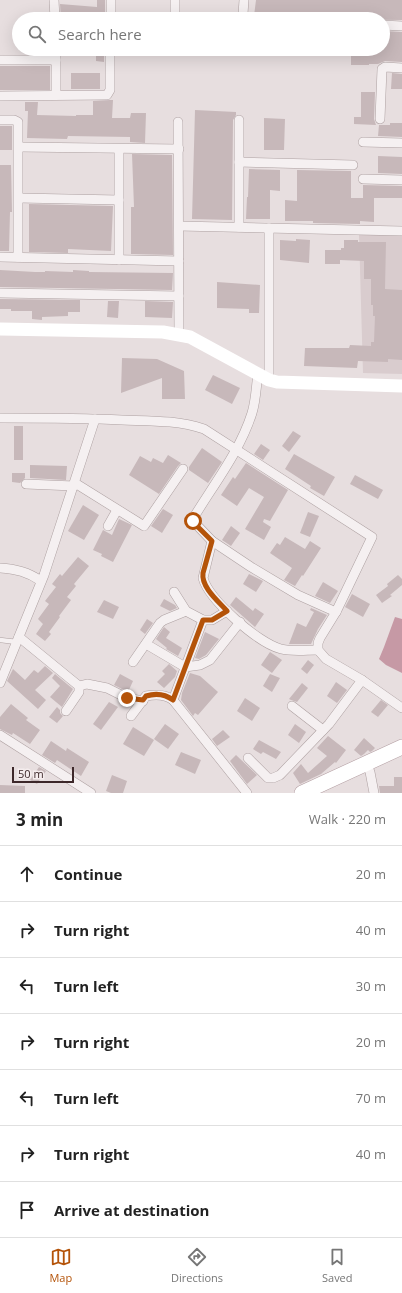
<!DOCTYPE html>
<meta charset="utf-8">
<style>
:root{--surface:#fff;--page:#f6f6f6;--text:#222;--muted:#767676;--line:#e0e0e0;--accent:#b45309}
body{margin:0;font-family:"Open Sans",sans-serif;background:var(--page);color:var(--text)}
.scale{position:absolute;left:12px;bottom:10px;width:62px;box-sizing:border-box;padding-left:4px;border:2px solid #3d282a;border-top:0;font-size:11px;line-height:14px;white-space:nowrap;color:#3d282a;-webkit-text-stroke:3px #f5edee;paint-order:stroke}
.stop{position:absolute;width:12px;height:12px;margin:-9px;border:3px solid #b45309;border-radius:50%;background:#fff}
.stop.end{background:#b45309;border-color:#fff;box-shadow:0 1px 4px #0008}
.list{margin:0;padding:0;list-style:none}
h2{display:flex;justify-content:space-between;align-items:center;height:52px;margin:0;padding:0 16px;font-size:17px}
h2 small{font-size:13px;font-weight:400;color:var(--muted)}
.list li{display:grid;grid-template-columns:26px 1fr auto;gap:12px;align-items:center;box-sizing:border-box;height:56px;padding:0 16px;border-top:1px solid var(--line)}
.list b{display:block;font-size:15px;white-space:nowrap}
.list em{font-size:13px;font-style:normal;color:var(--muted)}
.icon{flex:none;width:22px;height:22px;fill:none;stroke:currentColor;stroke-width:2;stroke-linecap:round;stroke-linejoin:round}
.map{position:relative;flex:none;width:402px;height:793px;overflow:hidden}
.search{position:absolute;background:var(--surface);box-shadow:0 4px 16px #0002;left:12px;right:12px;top:12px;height:44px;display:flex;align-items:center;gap:10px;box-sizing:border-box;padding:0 14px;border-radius:22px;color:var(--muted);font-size:15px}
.sheet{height:444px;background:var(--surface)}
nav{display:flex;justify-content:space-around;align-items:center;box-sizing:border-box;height:56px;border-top:1px solid var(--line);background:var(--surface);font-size:11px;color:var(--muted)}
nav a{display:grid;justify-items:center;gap:2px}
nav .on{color:var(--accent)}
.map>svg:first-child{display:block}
.built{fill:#d9ccce}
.water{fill:#c699a5}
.building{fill:#c7b8ba}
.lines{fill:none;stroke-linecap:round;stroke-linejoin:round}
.lane-casing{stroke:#ada0a1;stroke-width:5.5}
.street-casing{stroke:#ada0a1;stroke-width:10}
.primary-casing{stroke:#b29da1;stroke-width:16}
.lane{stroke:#f5f0f1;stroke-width:4.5}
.street{stroke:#f5f0f1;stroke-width:9}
.secondary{stroke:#fff;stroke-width:13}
.primary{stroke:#fff;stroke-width:15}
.route{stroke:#b45309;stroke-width:5}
</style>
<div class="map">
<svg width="402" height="793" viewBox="0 0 402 793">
<rect width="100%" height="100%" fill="#e7dedf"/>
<!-- built -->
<path class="built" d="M359 234 402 235V374L363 373Z"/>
<!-- water -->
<path class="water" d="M395 617 402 619V673L386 665 379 659 384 647Z"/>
<!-- building -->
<g class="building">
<path d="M97 0H105V19H61L60 4 97 7Z"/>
<path d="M256 0H402V20L299 19 254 16Z"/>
<path d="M383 31 402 32V62L385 61 378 64H369V65H351V49H383Z"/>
<path d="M96 49H104V62L96 61Z"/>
<rect x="0" y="66" width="50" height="24"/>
<rect x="71" y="73" width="29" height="16"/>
<path d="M392 73 402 74V89H391Z"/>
<path d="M361 92H375L374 119 376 125 354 124V117H361Z"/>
<path d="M110 100H113L112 118H130L131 113H146L145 143 130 142V137L68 136 67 139 27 138 28 111H25V102H38L37 115 76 116V115H93V101Z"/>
<path d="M195 110 236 112V115L233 120 232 220 192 219Z"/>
<path d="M264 118 285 119 284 150H264Z"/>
<path d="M390 123H402V137L378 136 379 125H390Z"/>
<rect x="0" y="126" width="12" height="24"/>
<path d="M132 154 172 155 173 255 131 254V207H134Z"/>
<path d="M378 156 402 157V174L378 173Z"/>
<path d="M0 165H11L12 212H10L9 251H0Z"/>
<path d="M249 169 280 170V191L270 190V219H246L247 197H248Z"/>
<path d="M297 170 351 171V198H363V185L402 186V198H374V222L360 221V224L313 223V221H285V200L297 201Z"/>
<path d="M29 204 113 206 111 251 68 249V253L29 252Z"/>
<path d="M296 239 310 240 309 263 280 260V240L296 241Z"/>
<path d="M344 240H358V242H386L385 289 402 290V360L388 359V362L358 361 357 368 304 366 305 348H349L350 345 371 346V342H374L375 316H373V305H371V279H364V261L340 260V264H325V250H341V248H344Z"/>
<path d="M0 270 35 272H45V271L73 272V270L89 271V272L173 273 172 290 0 287Z"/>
<path d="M217 282 260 285 259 313H249V309L217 308Z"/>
<path d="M0 299 80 300V312H68V316L42 317V320L32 319V311H11V309H0Z"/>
<path d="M108 301H119L118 318 107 317Z"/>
<path d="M145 301 173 302 172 318 145 317Z"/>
<path d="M122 358 157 359 184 371 185 399H162V378L121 393Z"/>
<path d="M213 375 240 388 232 404 205 390Z"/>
<rect x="14" y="426" width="9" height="34"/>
<path d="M293 431 301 436 289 452 282 446Z"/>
<path d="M261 444 270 450 263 460 254 454Z"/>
<path d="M202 448 222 462 208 483 189 470V467Z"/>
<path d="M294 454 335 477 324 496 310 488 311 486 285 469Z"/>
<path d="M168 455 181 463 178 466 159 494 129 475 140 456 151 462 153 458 163 463Z"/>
<path d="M246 463 288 490 270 521 264 519 263 522 271 527 264 540 245 529 264 497 249 488 237 506 221 495 233 477 235 479Z"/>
<path d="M30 465 67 466 66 480 30 478Z"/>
<path d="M12 473H25V478L20 483 12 482Z"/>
<path d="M355 475 383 490 378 499 350 484Z"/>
<path d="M83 505 99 515 84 540 68 531Z"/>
<path d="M163 509 173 515 162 533 151 526Z"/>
<path d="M308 512 319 516 310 537 300 533Z"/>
<path d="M119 519 132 525 113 562 101 556 102 554 93 550 103 530 112 535Z"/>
<path d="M231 526 240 533 231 546 222 540Z"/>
<path d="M285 537 305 549 310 541 321 548 303 576 302 575 295 586 284 580 292 568 270 553 277 543 280 545Z"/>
<path d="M78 557 89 566 74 584 76 586 67 597 71 600 59 616 60 617 49 632 51 634 45 641 36 634 43 624 38 619 49 604 45 601 56 587 52 584 60 574 62 576Z"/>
<path d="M249 574 263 581 256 592 243 584Z"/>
<path d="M398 575 402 579V585L390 595 392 596 382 603 376 595 388 586 387 584Z"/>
<path d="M323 582 338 591 330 603 315 596Z"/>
<path d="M352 594 370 604 363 617 345 607Z"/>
<path d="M236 597 253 611 255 608 264 614 255 627 230 605Z"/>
<path d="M164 599 175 605 177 608 170 611 160 606Z"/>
<path d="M104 600 119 607 113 619 97 612Z"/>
<path d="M311 608 327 615 318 629 311 644H289L297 623 306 627 314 612 310 610Z"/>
<path d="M147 619 153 623 145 634 140 630Z"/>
<path d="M164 627 170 632 166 638 182 648 178 656 166 649 167 648 156 639Z"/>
<path d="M205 632 219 639 206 655 199 659 195 658Z"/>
<path d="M270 652 282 660 272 673 261 665Z"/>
<path d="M308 660 314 665 307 674 301 669Z"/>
<path d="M169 664 177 671 175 677 164 688 157 682 165 674 162 671Z"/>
<path d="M45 666 53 673 35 690 46 700 38 709 7 681 13 669 25 680 34 670 38 673Z"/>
<path d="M190 673 200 676 218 692 198 715 195 713 193 716 181 700 182 693Z"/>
<path d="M55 674 73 689 62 707 50 697 60 686 52 678Z"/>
<path d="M120 674 133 681 128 692 114 685Z"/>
<path d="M270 674 280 678 272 692 263 686Z"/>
<path d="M336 682 347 690 337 703 327 696Z"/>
<path d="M302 683 308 688 297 702 291 700 289 699Z"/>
<path d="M245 698 260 708 252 721 237 711Z"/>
<path d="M381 700 388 705 378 717 371 712Z"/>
<path d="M109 702 118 707 101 730 93 724Z"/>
<path d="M11 704 28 718 26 720 40 730 30 744 13 733 12 735 0 729V717Z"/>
<path d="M57 707 60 710V713L63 716 57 723 49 717Z"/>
<path d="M165 724 179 734 168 749 154 739Z"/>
<path d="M295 724 306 732 299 743 288 735Z"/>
<path d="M133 727 154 740 144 756 123 744Z"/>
<path d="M223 730 230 737 217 746 212 739Z"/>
<path d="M328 736 346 750 336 763 335 762 321 774 300 784 293 773 301 764 308 773 327 756 317 748Z"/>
<path d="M364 738 375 748 372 751 370 752 368 750 364 754 361 756 354 750Z"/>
<path d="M259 740 281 752 276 759 263 752 261 754 253 749Z"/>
<path d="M51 741 66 751 67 748 89 762 81 776 57 760 55 763 42 755Z"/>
<path d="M181 752 201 760 195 774 175 765Z"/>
<path d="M236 755 257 775 247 784 230 761Z"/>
<path d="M39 767 46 771 37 784 30 780Z"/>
<path d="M112 775 127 781 123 793H111L106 791Z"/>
<path d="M394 777H402V793H380L379 786H394Z"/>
<path d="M0 785 25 786V793H0Z"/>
</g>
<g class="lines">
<defs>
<path id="lane" d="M0 640 17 642"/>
<g id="street">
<path d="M54 0 55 19"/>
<path d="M111 0V19"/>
<path d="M244 0 243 14 245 19"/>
<path d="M175 19V0"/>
<path d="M383 25 402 26"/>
<path d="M56 49V95"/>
<path d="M0 60H56"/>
<path d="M0 96 107 95 110 90V49"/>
<path d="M380 119 382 69 385 67 402 68"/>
<path d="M0 120H14L18 122V257"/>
<path d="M178 122 179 334"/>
<path d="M363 142 402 143"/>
<path d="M19 147 179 149"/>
<path d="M119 149V260"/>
<path d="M239 162 353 165"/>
<path d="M363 179 402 180"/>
<path d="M19 198 119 200"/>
<path d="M179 226 402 231"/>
<path d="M239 227V120"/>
<path d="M0 257 179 261"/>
<path d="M0 293 179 296"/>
<path d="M258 374C256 387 256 400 252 413 240 451 214 484 194 517L193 521 212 541 203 578C209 600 258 643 281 649 293 652 306 650 318 650"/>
<path d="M269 380V228"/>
<path d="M0 418C41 418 82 418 122 420 150 421 177 420 204 429L372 537 336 612 320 638 318 643V650L326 659 362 680 402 708"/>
<path d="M75 483 144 526 183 469"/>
<path d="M26 484 74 486"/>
<path d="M108 526 117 510"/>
<path d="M212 541 251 567 298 595 336 612"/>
<path d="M0 568C16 569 28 572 41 581"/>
<path d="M174 592 186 611 203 620H212L227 611"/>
<path d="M19 637 79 686V692L66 711"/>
<path d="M146 644 185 667 200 665 210 660 240 622"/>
<path d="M133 662 160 623 164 620 186 611"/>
<path d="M0 683 44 575 95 419"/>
<path d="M79 686 87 684 107 688 127 698 143 701"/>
<path d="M173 700 203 620"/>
<path d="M292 706 323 730"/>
<path d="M131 716 146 696C156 694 165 694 173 700L247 793"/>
<path d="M0 735 91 793"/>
<path d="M248 758 268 778H273L280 775 329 724 362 680"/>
<path d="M366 763 370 772 374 793"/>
</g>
<path id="primary" d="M302 793 402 747"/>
</defs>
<!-- lane casing -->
<use href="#lane" class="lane-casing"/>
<!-- street casing -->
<use href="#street" class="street-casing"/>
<!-- primary casing -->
<use href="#primary" class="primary-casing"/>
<!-- lane -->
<use href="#lane" class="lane"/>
<!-- street -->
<use href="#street" class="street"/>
<!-- secondary -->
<path class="secondary" d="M0 329 163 332 190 337 269 380 277 382 402 386"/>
<!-- primary -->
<use href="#primary" class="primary"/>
</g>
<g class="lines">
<!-- route -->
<path class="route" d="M127 698 143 700 146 696C156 693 165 694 173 700L203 620H212L227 611C218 601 201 587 203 573L212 541 195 524 193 521"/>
</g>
</svg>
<div class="scale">50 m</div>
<div class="stop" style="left:193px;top:521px"></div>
<div class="stop end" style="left:127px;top:698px"></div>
<div class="search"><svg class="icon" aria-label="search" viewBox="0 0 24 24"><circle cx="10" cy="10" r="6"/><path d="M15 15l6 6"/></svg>Search here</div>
</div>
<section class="sheet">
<h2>3 min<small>Walk · 220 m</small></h2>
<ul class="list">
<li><svg class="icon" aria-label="ahead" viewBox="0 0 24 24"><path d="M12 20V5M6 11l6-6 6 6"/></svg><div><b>Continue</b></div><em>20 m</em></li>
<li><svg class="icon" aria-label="right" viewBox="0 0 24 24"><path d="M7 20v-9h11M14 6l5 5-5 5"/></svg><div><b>Turn right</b></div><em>40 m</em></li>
<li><svg class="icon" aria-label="left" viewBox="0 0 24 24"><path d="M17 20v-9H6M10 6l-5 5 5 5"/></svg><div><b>Turn left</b></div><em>30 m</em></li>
<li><svg class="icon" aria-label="right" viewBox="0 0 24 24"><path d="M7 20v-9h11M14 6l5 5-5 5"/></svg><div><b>Turn right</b></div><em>20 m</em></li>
<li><svg class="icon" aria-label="left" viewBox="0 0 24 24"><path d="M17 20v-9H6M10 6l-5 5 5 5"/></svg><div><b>Turn left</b></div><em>70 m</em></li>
<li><svg class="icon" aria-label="right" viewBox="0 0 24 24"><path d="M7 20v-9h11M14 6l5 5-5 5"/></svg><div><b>Turn right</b></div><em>40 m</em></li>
<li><svg class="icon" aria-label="arrive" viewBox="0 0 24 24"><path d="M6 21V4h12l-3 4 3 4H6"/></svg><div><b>Arrive at destination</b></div></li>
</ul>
</section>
<nav>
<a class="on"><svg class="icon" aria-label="map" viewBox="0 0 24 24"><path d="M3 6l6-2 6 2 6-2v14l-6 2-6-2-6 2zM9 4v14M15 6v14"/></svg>Map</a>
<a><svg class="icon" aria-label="directions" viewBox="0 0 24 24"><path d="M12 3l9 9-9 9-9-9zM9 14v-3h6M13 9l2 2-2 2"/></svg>Directions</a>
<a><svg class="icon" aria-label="saved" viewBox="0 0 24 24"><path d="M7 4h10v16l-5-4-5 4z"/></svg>Saved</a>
</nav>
